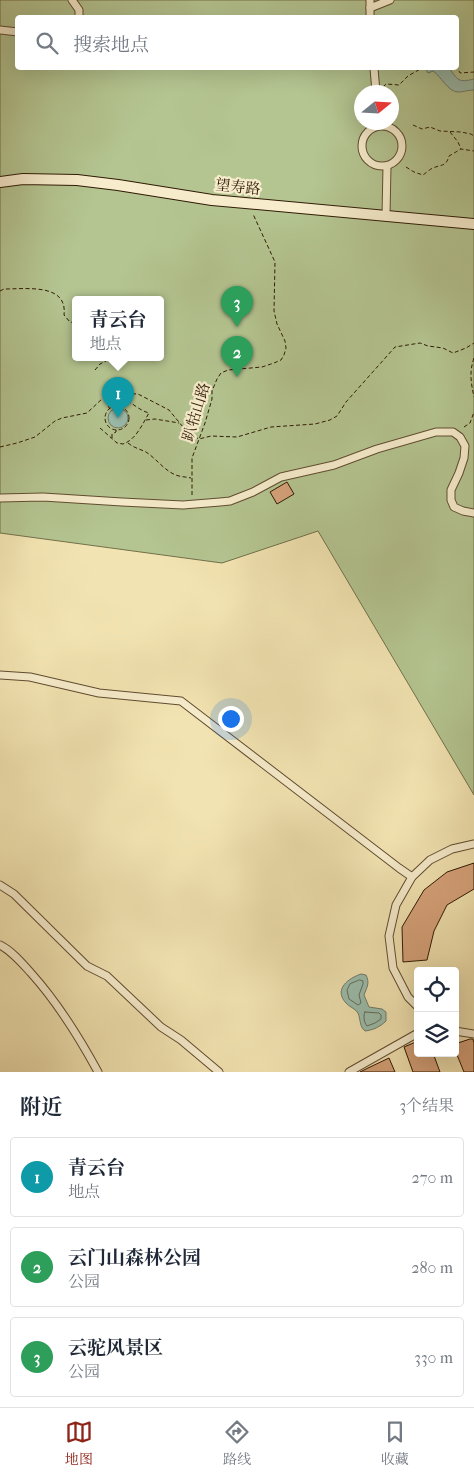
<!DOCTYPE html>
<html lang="zh">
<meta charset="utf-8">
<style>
:root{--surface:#fff;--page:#f6f6f7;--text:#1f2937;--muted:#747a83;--line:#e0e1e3;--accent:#8f2418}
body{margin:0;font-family:"IM FELL French Canon","Noto Serif SC",serif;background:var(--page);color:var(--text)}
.controls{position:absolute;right:15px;bottom:15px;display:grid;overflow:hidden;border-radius:5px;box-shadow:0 5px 20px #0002}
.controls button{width:45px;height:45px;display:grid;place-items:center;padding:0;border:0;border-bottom:1px solid var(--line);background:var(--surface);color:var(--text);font:25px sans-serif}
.compass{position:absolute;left:354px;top:85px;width:45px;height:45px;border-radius:50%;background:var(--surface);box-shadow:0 5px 20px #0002;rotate:72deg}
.you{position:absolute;left:230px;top:718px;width:18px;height:18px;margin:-12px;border:4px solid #fff;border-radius:50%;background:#1a73e8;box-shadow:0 0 0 8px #1a73e833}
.badge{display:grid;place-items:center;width:32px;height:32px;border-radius:50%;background:var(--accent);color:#fff;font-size:16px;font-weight:700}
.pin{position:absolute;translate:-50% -41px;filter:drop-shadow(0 1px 2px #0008)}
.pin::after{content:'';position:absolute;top:26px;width:18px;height:15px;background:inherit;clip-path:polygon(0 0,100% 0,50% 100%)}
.popup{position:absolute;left:72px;top:296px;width:92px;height:65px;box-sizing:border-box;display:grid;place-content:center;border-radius:5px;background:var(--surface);filter:drop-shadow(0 1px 4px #0005);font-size:16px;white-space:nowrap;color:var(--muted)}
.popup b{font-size:19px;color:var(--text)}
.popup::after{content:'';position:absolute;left:50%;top:100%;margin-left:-10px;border:10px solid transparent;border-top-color:var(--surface)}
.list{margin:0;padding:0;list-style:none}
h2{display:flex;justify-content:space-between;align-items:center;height:65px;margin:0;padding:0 20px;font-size:21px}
h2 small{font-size:16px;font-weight:400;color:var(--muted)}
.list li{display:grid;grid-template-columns:32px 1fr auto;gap:15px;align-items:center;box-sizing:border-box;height:80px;margin:0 10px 10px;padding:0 10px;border:1px solid var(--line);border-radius:5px}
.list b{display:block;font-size:19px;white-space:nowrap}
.list p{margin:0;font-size:16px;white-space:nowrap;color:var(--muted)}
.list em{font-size:16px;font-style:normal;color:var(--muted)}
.icon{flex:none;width:28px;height:28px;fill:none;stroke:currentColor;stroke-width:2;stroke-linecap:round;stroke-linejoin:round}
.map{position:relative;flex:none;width:474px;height:1072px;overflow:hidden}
.search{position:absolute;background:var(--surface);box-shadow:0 5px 20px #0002;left:15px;right:15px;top:15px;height:55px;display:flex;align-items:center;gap:12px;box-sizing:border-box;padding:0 18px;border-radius:5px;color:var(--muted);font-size:19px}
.sheet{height:335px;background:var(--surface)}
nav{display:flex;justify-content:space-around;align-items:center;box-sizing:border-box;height:70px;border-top:1px solid var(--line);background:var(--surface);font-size:14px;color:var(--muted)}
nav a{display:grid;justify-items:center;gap:2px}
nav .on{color:var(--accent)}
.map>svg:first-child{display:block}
.green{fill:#b4c591;stroke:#72704b;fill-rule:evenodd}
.water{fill:#9bbeae;stroke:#707c6a}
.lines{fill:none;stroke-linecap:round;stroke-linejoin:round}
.shore{stroke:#656c5a;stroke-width:1}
.building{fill:#d7a37b;stroke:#2f1a05}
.street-casing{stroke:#604c30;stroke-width:9}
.secondary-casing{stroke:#2f1a05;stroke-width:12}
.path{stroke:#2f1a05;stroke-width:1;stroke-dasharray:4 2.5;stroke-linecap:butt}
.street{stroke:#f7edcd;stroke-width:7}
.secondary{stroke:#f7edcd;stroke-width:10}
.labels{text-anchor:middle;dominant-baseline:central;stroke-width:4.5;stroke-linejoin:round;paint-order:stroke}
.street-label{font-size:15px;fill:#2f1a05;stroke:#f7edcd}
</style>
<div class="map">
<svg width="474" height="1072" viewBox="0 0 474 1072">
<rect width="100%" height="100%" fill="#f2e4b2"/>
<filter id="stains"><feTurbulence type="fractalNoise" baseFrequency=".004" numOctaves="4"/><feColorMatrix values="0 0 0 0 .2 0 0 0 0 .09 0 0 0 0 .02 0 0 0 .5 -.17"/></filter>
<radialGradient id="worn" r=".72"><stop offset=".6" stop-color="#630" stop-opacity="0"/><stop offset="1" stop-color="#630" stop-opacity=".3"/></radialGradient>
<!-- green -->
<path class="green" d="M0 0H474V795L318 531 222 563 0 533ZM18 18H456V68H18ZM362 92H392V122H362ZM76 299H160V357H76Z"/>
<!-- water -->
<g class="water">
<path d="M428 68H449C458 80 458 83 474 79V90C468 90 463 92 458 92 448 92 441 76 433 71L428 73 426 69Z"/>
<circle cx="118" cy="418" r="10"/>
<path d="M361 974 366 975C370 983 367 987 364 995L369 1007 382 1009 386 1012V1021C380 1027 373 1030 365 1031 359 1026 361 1020 358 1013 355 1008 349 1007 346 1003 333 989 349 978 361 974Z"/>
</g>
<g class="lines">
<!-- shore -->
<g class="shore">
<path d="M360 980 363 981V984L359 995 361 1003 358 1005 349 999 347 990 350 984Z"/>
<path d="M365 1012 379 1013 381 1015V1019L375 1023 367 1026C364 1023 363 1015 365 1012Z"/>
</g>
</g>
<!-- building -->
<g class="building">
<path d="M287 482 294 494 277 504 270 492Z"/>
<path d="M474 863V889L447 905 434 931 427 960 403 962 402 927 424 890 447 872Z"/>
<path d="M470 1039H473L474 1043V1072H464L455 1050V1044Z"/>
<path d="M418 1041V1053H433L440 1072H413L404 1047Z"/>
<path d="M389 1058 395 1072H360L368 1068Z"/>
</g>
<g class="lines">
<defs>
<g id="street">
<path d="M72 0 79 10V18"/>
<path d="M370 0V18"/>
<path d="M370 8 390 0"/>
<path d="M0 30 18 32"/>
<path d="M374 68 376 92"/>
<circle cx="382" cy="146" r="20"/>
<path d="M386 216 387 166"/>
<path d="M0 498 43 497 122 502 183 505 220 502 230 501 253 492 281 477 334 465 377 449 436 432H453L460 437 465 446 464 458 459 473 451 490V500L454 507 463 511 474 513"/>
<path d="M0 675 30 677 99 693 181 701 399 868 412 877"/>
<path d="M0 885 14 894 87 966 107 976 161 1027 181 1040 219 1072"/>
<path d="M0 945C12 951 22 963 31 973 58 1003 79 1037 98 1072"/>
<path d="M418 1007 408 997 393 968 389 936 396 905 412 877 430 860 452 849 474 844"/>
<path d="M455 1031 474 1034"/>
<path d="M349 1072 418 1033"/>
</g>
<path id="secondary" d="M0 182 23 179 77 180 118 185 212 200 474 224"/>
</defs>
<!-- street casing -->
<use href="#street" class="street-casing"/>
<!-- secondary casing -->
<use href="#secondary" class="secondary-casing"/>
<!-- path -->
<g class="path">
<path d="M456 65 460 73 474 72"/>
<path d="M383 87 386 84 399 85 408 76 422 68"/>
<path d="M413 125 422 129 430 127 440 131 461 132 471 134 474 136"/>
<path d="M450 132 458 142 461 149"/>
<path d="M406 167 414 172 423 175C426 173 430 169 433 168 442 164 446 167 449 156L461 149 474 151"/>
<path d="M0 291 4 289C26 289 68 283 64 315L70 322 76 323"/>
<path d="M474 358C469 372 471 383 474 397"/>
<path d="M95 370 100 364 106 361 105 357"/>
<path d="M106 393 138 394 169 410 183 427 193 436 199 439 211 436 237 437 271 427 315 424 330 420 337 416 346 402 395 347 420 343 428 346 443 348 453 353 466 348 474 343"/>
<circle cx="117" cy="418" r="12"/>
<path d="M146 420 155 419 179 423"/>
<path d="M464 427 470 423 474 412"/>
<path d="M100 428 117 443 123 444C136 440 143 423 149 413 133 409 124 389 108 406L110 409"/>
<path d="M112 438V434L116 432V430"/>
<path d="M128 443C134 448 140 449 146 452 157 459 166 473 179 476 183 477 187 477 191 478"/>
<path d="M0 447 17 443 35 437 55 421 62 418 87 413 103 398"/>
<path d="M192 495V458L205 423 212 399V391L217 379 221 373 228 370 262 367 274 363 281 360 284 355 286 348 285 341 277 324 274 311 275 262 253 214"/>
</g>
<!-- street -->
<use href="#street" class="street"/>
<!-- secondary -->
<use href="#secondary" class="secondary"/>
</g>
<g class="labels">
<!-- street labels -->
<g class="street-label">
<text transform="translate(238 187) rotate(6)">望寿路</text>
<text transform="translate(196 412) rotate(-73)">趴牯山路</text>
</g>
</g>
<rect width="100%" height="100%" filter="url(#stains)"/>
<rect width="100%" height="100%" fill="url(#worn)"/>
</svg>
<div class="controls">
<button><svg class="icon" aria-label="locate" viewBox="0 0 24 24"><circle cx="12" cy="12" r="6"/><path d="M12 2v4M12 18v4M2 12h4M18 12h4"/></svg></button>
<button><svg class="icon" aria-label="layers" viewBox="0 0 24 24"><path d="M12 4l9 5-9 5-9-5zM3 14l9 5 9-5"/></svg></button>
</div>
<svg class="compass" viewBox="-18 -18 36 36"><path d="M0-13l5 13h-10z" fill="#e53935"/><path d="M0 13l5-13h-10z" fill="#747a83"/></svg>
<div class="you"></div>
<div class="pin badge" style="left:118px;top:418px;background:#0f9aa8">1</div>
<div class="popup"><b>青云台</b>地点</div>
<div class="pin badge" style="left:237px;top:377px;background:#2e9e5b">2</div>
<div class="pin badge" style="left:237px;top:327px;background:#2e9e5b">3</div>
<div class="search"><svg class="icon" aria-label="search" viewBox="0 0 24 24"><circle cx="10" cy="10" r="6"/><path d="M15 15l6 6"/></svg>搜索地点</div>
</div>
<section class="sheet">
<h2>附近<small>3个结果</small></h2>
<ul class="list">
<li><span class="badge" style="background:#0f9aa8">1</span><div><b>青云台</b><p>地点</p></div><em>270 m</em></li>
<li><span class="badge" style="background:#2e9e5b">2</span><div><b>云门山森林公园</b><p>公园</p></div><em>280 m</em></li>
<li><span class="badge" style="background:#2e9e5b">3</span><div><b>云驼风景区</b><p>公园</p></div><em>330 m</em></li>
</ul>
</section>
<nav>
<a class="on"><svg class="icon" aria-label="map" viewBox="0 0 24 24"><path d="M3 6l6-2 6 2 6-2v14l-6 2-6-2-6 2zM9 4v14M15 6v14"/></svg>地图</a>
<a><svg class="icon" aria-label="directions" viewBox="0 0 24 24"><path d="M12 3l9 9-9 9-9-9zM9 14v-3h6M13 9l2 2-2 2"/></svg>路线</a>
<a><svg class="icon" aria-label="saved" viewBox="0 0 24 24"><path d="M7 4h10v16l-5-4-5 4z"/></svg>收藏</a>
</nav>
